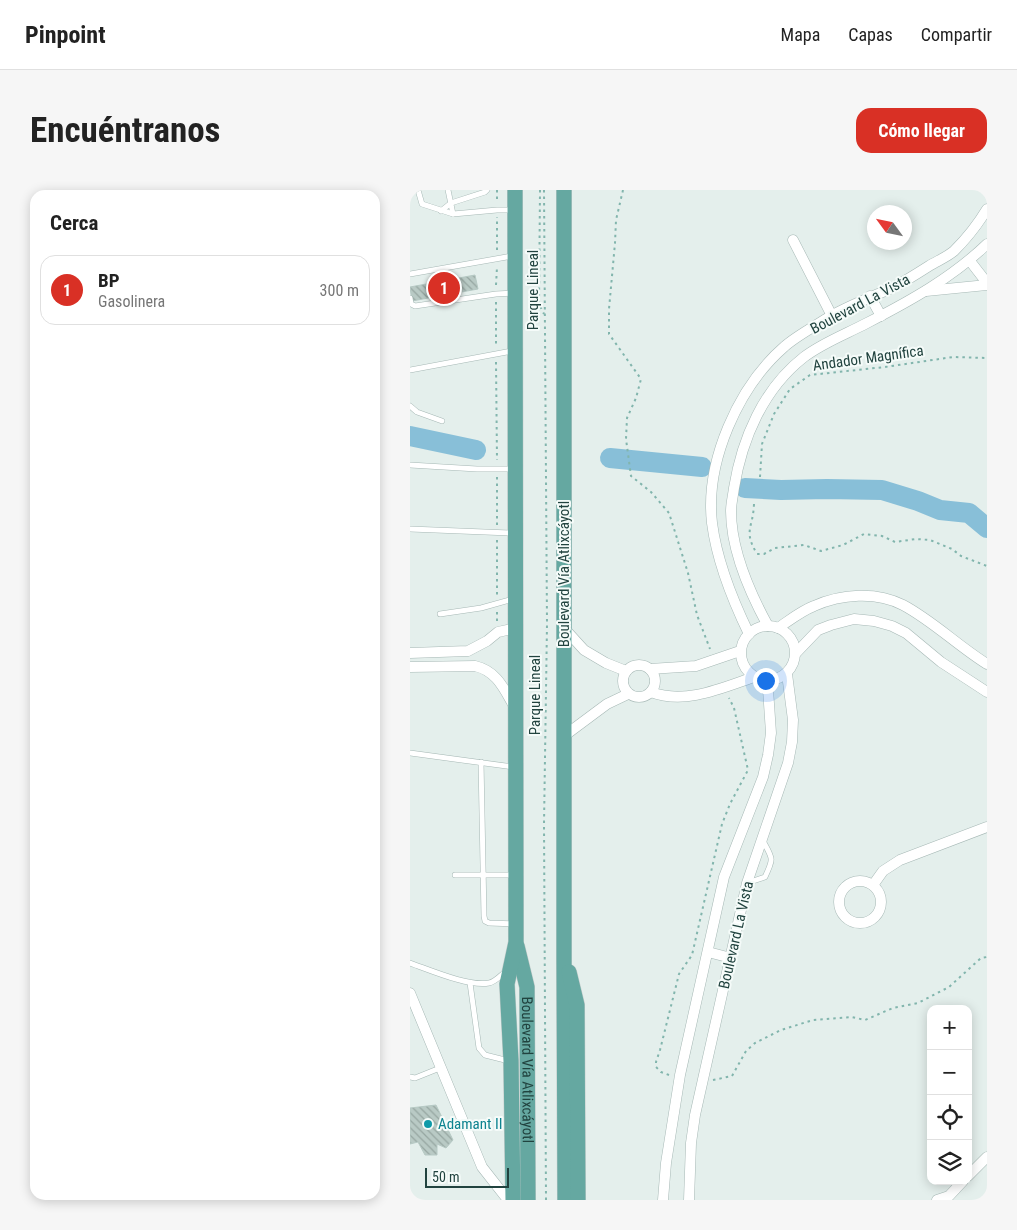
<!DOCTYPE html>
<html lang="es">
<meta charset="utf-8">
<style>
:root{--surface:#fff;--page:#f6f6f6;--text:#222;--muted:#767676;--line:#e0e0e0;--accent:#d93025}
body{margin:0;font-family:"Roboto Condensed",sans-serif;background:var(--page);color:var(--text)}
.controls{position:absolute;right:15px;bottom:15px;display:grid;overflow:hidden;border-radius:10px;box-shadow:0 2px 12px #0003}
.controls button{width:45px;height:45px;display:grid;place-items:center;padding:0;border:0;border-bottom:1px solid var(--line);background:var(--surface);color:var(--text);font:25px sans-serif}
.compass{position:absolute;left:457px;top:15px;width:45px;height:45px;border-radius:50%;background:var(--surface);box-shadow:0 2px 12px #0003;rotate:303deg}
.scale{position:absolute;left:15px;bottom:12px;width:84px;box-sizing:border-box;padding-left:5px;border:2px solid #21433f;border-top:0;font-size:14px;line-height:18px;white-space:nowrap;color:#21433f;-webkit-text-stroke:4px #f5fbf9;paint-order:stroke}
.you{position:absolute;left:355px;top:490px;width:18px;height:18px;margin:-12px;border:4px solid #fff;border-radius:50%;background:#1a73e8;box-shadow:0 0 0 8px #1a73e833}
.badge{display:grid;place-items:center;width:32px;height:32px;border-radius:50%;background:var(--accent);color:#fff;font-size:16px;font-weight:700}
.pin{position:absolute;translate:-50% -50%;border:2px solid #fff;box-shadow:0 1px 5px #0006}
.list{margin:0;padding:0;list-style:none}
h2{display:flex;justify-content:space-between;align-items:center;height:65px;margin:0;padding:0 20px;font-size:21px}
h2 small{font-size:16px;font-weight:400;color:var(--muted)}
.list li{display:grid;grid-template-columns:32px 1fr auto;gap:15px;align-items:center;box-sizing:border-box;height:70px;margin:0 10px 10px;padding:0 10px;border:1px solid var(--line);border-radius:15px}
.list b{display:block;font-size:19px;white-space:nowrap}
.list p{margin:0;font-size:16px;white-space:nowrap;color:var(--muted)}
.list em{font-size:16px;font-style:normal;color:var(--muted)}
.icon{flex:none;width:28px;height:28px;fill:none;stroke:currentColor;stroke-width:2;stroke-linecap:round;stroke-linejoin:round}
.map{position:relative;flex:none;width:577px;height:1010px;overflow:hidden;border-radius:15px}
header{display:flex;align-items:center;gap:30px;box-sizing:border-box;height:70px;padding:0 25px;background:var(--surface);border-bottom:1px solid var(--line)}
header strong{font-size:24px}
nav{display:flex;gap:28px;margin-inline-start:auto;font-size:18px}
.intro{display:flex;align-items:center;justify-content:space-between;box-sizing:border-box;height:120px;padding:0 30px}
h1{margin:0;font-size:35px}
.button{padding:12px 22px;border-radius:15px;background:var(--accent);color:#fff;font-size:18px;font-weight:700}
main{display:flex;gap:30px;padding:0 30px}
aside{flex:1;background:var(--surface);border-radius:15px;box-shadow:0 2px 12px #0003}
.map>svg:first-child{display:block}
.lines{fill:none;stroke-linecap:round;stroke-linejoin:round}
.river{stroke:#88bfd8;stroke-width:20}
.building{fill:url(#building-back-hatch);stroke:#b6c9c4}
.lane-casing{stroke:#a6b8b5;stroke-width:6}
.street-casing{stroke:#a6b8b5;stroke-width:11}
.primary-casing{stroke:#c1cac9;stroke-width:16}
.path{stroke:#82b5ad;stroke-width:2;stroke-dasharray:2.5 4;stroke-linecap:butt}
.lane{stroke:#fff;stroke-width:5}
.street{stroke:#fff;stroke-width:10}
.primary{stroke:#65a8a1;stroke-width:15}
.culture-dot{fill:#0f9aa8;stroke:#f5fbf9;stroke-width:2}
.labels{text-anchor:middle;dominant-baseline:central;stroke-width:4;stroke-linejoin:round;paint-order:stroke}
.street-label{font-size:15px;fill:#21433f;stroke:#f5fbf9}
.culture-label{font-size:15px;fill:#0d838f;stroke:#f5fbf9;text-anchor:start}
</style>
<header>
<strong>Pinpoint</strong>
<nav><a>Mapa</a><a>Capas</a><a>Compartir</a></nav>
</header>
<div class="intro"><h1>Encuéntranos</h1><a class="button">Cómo llegar</a></div>
<main>
<aside>
<h2>Cerca<small></small></h2>
<ul class="list">
<li><span class="badge">1</span><div><b>BP</b><p>Gasolinera</p></div><em>300 m</em></li>
</ul>
</aside>
<div class="map">
<svg width="577" height="1010" viewBox="0 0 577 1010">
<defs>
<pattern id="building-back-hatch" width="6" height="6" patternUnits="userSpaceOnUse" patternTransform="scale(1.25)"><rect width="6" height="6" fill="#b9cac5"/><path d="M-1 5l2 2M0 0l6 6M5-1l2 2" fill="none" stroke="#96a6a1"/></pattern>
</defs>
<rect width="100%" height="100%" fill="#e4efec"/>
<g class="lines">
<!-- river -->
<g class="river">
<path d="M0 246 66 260"/>
<path d="M200 268 292 277"/>
<path d="M335 298 371 300 417 299 472 300 508 311 530 320 559 323 577 338"/>
</g>
</g>
<!-- building -->
<g class="building">
<path d="M65 85 68 99 2 111 0 97Z"/>
<path d="M26 915 43 950 36 958 27 954V965H15L8 952 0 954V918Z"/>
</g>
<g class="lines">
<defs>
<g id="lane">
<path d="M8 0 12 14 43 24 87 20H102"/>
<path d="M38 0 43 24"/>
<path d="M31 21 41 13 75 2 77 0"/>
<path d="M0 84 102 66"/>
<path d="M0 108 1 114 5 116 86 104 103 103"/>
<path d="M0 180 102 161"/>
<path d="M0 216 7 222 32 231"/>
<path d="M0 275 67 279H104"/>
<path d="M0 339 103 343"/>
<path d="M30 424 71 418 103 409"/>
<path d="M0 563 103 577"/>
<path d="M71 572 74 726 75 731 79 733 105 734"/>
<path d="M45 685H103"/>
<path d="M337 693 355 687C364 668 363 669 353 651"/>
<path d="M0 773C20 780 59 797 79 793 85 792 90 786 95 782"/>
<path d="M60 793 69 858 75 865 99 871"/>
<path d="M0 887 5 888 30 878"/>
</g>
<g id="street">
<path d="M383 50 422 126"/>
<path d="M560 71 577 93"/>
<path d="M516 101 577 95"/>
<path d="M460 106 471 126"/>
<circle cx="358" cy="463" r="27"/>
<path d="M358 436C340 403 321 359 321 321 321 314 323 306 324 298 332 249 353 199 394 167 412 153 436 144 457 133 500 111 543 87 577 54"/>
<path d="M154 438 174 460 196 473 216 481"/>
<path d="M368 438C380 430 391 421 404 416 431 404 466 401 493 415 523 431 548 456 577 474"/>
<path d="M339 444C322 409 307 372 302 333 295 272 328 197 374 157 386 146 407 135 421 126 442 114 465 106 486 96 497 90 508 83 519 76 527 71 537 67 544 61 557 48 568 34 577 19"/>
<path d="M0 463 58 461 77 451 88 442 106 438"/>
<path d="M386 463 408 440 421 435 444 429 464 431 482 436 496 443 531 472 577 502"/>
<circle cx="229" cy="491" r="16"/>
<path d="M0 477 65 476C87 481 94 499 104 516"/>
<path d="M240 479 286 476 330 461"/>
<path d="M241 502C275 515 312 498 344 487"/>
<path d="M154 546 197 514 218 504"/>
<circle cx="450" cy="712" r="21"/>
<path d="M463 695 473 681 490 670 577 637"/>
<path d="M298 762 321 768"/>
<path d="M0 803 72 977 98 1010"/>
<path d="M558 986 577 967"/>
<path d="M253 1010 256 973 270 885 314 687 353 587 358 565 361 543 358 499 355 491"/>
<path d="M279 1010 281 953 285 925 337 693 378 573 382 552 383 530 377 484"/>
<path d="M527 1010 539 1006 553 991"/>
</g>
<g id="primary">
<path d="M154 0V769L155 1010"/>
<path id="s1" d="M107 756 117 797 118 1010"/>
<path d="M159 782 167 815 168 1010"/>
<path d="M103 1010 101 871 97 794 106 752 105 0"/>
</g>
</defs>
<!-- lane casing -->
<use href="#lane" class="lane-casing"/>
<!-- street casing -->
<use href="#street" class="street-casing"/>
<!-- primary casing -->
<use href="#primary" class="primary-casing"/>
<!-- path -->
<g class="path">
<path d="M87 0V13"/>
<path d="M130 0 129 114 134 124"/>
<path d="M134 0 137 434 134 634 136 1010"/>
<path d="M213 0 206 30 205 53 199 119V144L231 189 226 208 217 228 216 249 221 286 241 302 259 323 278 383 287 425 300 459"/>
<path d="M87 60V27"/>
<path d="M86 95 87 77"/>
<path d="M86 112V155"/>
<path d="M86 172 87 270"/>
<path d="M350 287 352 254 364 224 380 199 400 185 475 177 543 167 577 168"/>
<path d="M344 314C343 339 333 340 347 364H354L365 358 394 355 411 361 433 355 454 344 472 346 485 352 506 349 520 350 542 359 551 366 577 376"/>
<path d="M87 335V287"/>
<path d="M87 350V405"/>
<path d="M87 422V433"/>
<path d="M259 885 251 882 246 877V872L250 860 269 784 282 765 312 634 320 614 338 580 324 518 319 508"/>
<path d="M303 890 322 886 336 861 345 853 371 840 403 830 442 827 455 830 483 818 508 813 539 797 571 768 577 767"/>
</g>
<!-- lane -->
<use href="#lane" class="lane"/>
<!-- street -->
<use href="#street" class="street"/>
<!-- primary -->
<use href="#primary" class="primary"/>
</g>
<!-- markers -->
<circle class="culture-dot" cx="18" cy="934" r="5"/>
<g class="labels">
<!-- street labels -->
<g class="street-label">
<text transform="translate(123 100) rotate(-90)">Parque Lineal</text>
<text transform="translate(450 114) rotate(-28)">Boulevard La Vista</text>
<text transform="translate(458 168) rotate(-8)">Andador Magnífica</text>
<text transform="translate(154 384) rotate(-90)">Boulevard Vía Atlixcáyotl</text>
<text transform="translate(125 505) rotate(-90)">Parque Lineal</text>
<text transform="translate(326 745) rotate(-77)">Boulevard La Vista</text>
<text stroke="none"><textPath href="#s1" startOffset="125">Boulevard Vía Atlixcáyotl</textPath></text>
</g>
<!-- culture labels -->
<g class="culture-label">
<text x="28" y="934">Adamant II</text>
</g>
</g>
</svg>
<div class="controls">
<button>+</button>
<button>−</button>
<button><svg class="icon" aria-label="locate" viewBox="0 0 24 24"><circle cx="12" cy="12" r="6"/><path d="M12 2v4M12 18v4M2 12h4M18 12h4"/></svg></button>
<button><svg class="icon" aria-label="layers" viewBox="0 0 24 24"><path d="M12 4l9 5-9 5-9-5zM3 14l9 5 9-5"/></svg></button>
</div>
<svg class="compass" viewBox="-18 -18 36 36"><path d="M0-13l5 13h-10z" fill="#e53935"/><path d="M0 13l5-13h-10z" fill="#767676"/></svg>
<div class="scale">50 m</div>
<div class="you"></div>
<div class="pin badge" style="left:34px;top:98px">1</div>
</div>
</main>
